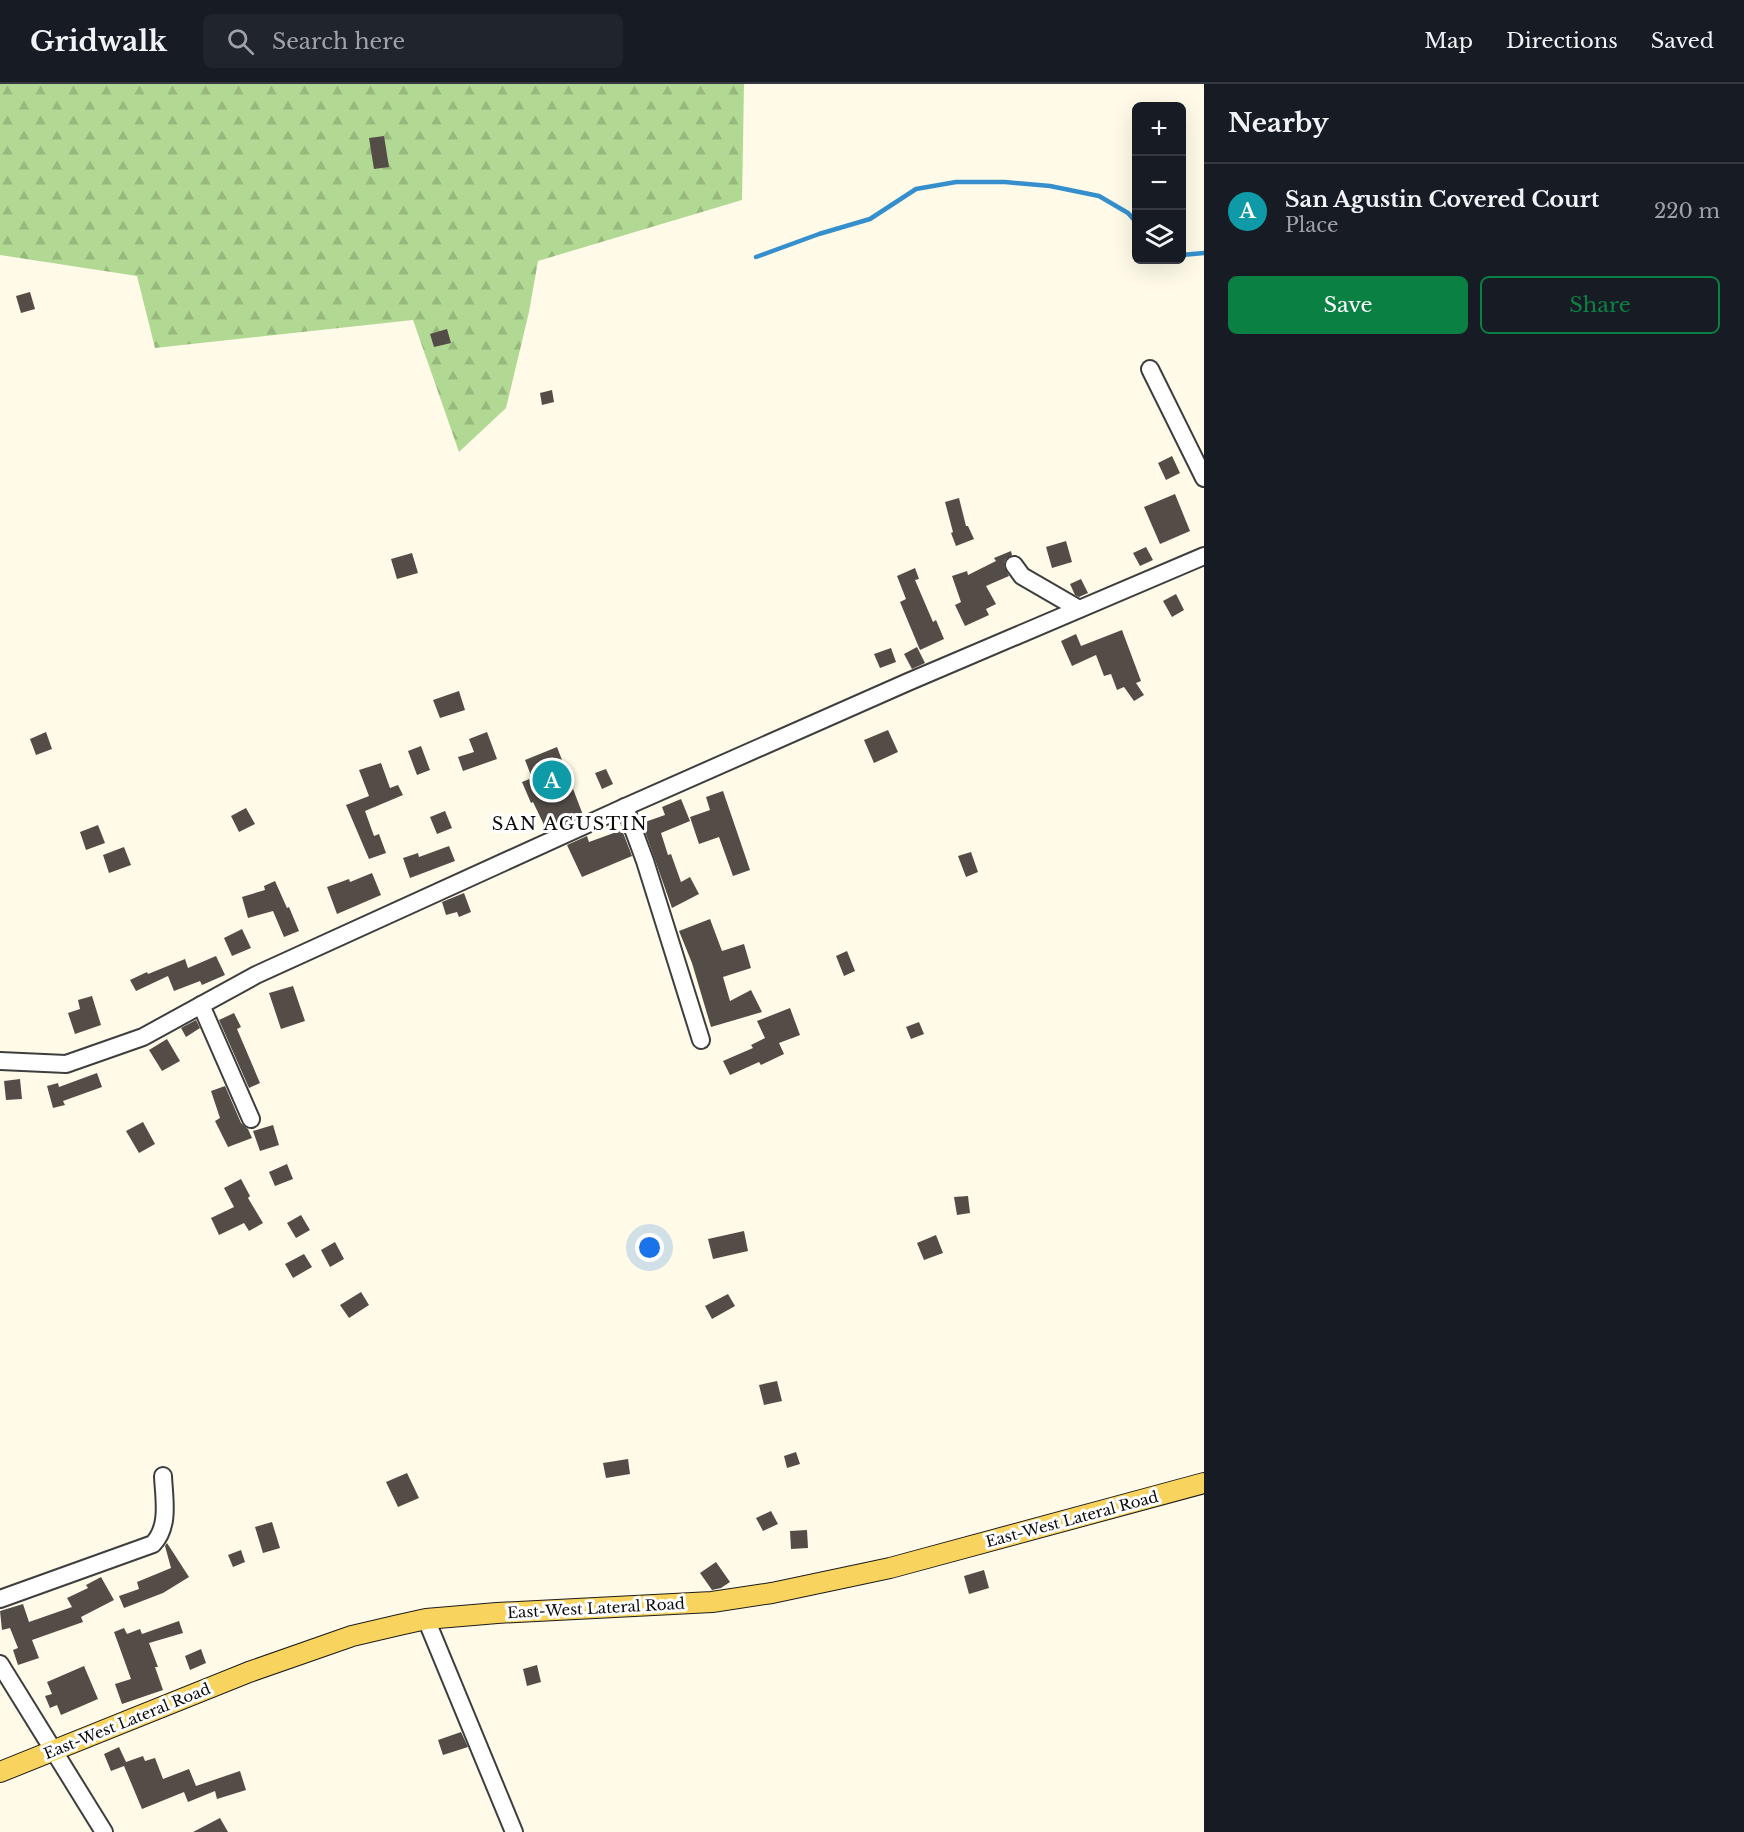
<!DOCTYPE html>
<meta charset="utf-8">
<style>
:root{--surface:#171b24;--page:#20242c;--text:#f1f3f6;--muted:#9ea1a6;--line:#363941;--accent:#0b8043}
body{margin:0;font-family:"Libre Baskerville",serif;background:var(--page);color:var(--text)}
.controls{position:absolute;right:18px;top:18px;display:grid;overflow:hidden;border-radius:9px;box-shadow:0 6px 24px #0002}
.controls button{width:54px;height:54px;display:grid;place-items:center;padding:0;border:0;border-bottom:2px solid var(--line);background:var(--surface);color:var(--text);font:30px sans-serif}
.you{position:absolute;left:650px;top:1164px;width:21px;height:21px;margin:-15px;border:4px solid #fff;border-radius:50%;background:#1a73e8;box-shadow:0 0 0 9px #1a73e833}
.badge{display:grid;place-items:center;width:39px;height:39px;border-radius:50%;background:var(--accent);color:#fff;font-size:20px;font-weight:700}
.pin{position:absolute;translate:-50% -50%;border:3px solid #fff;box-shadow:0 2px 6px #0006}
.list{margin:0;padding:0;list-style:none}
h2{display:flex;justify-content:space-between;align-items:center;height:78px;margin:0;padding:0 24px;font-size:26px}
h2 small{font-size:20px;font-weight:400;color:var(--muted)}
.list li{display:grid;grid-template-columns:39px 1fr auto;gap:18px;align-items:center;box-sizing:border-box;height:96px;padding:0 24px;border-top:2px solid var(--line)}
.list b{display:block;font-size:22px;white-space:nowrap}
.list p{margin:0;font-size:20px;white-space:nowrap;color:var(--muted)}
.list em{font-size:20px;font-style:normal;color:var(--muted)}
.actions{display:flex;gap:12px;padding:18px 24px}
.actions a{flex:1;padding:14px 0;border:2px solid var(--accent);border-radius:9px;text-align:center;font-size:21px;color:var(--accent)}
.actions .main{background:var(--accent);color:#fff}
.icon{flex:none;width:33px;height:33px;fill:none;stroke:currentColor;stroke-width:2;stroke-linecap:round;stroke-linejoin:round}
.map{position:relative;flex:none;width:1204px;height:1748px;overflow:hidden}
header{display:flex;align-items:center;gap:36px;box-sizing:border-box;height:84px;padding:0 30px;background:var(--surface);border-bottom:2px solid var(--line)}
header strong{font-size:28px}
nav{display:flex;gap:33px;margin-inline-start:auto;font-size:21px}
.search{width:420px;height:54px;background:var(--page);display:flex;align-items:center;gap:15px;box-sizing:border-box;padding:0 21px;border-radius:9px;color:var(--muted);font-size:22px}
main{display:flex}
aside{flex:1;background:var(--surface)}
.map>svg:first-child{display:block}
.forest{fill:url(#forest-firs)}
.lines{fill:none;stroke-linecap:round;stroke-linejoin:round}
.stream{stroke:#358fcc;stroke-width:4.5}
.building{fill:#534c47}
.minor-casing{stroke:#3e3e3e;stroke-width:20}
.major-casing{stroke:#1c1c1c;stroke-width:22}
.minor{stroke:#fff;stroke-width:16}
.major{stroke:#f8d45f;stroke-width:20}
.labels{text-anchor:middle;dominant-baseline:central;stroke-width:6;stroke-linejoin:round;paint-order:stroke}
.street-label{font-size:15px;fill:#0b0b0b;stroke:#fff}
.quarter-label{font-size:18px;letter-spacing:1.5px;fill:#0b0b0b;stroke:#fff}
</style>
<header>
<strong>Gridwalk</strong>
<div class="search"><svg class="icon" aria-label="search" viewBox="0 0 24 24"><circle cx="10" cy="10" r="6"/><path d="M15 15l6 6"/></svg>Search here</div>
<nav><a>Map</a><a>Directions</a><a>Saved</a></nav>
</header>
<main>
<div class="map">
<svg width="1204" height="1748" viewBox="0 0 1204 1748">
<defs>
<pattern id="forest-firs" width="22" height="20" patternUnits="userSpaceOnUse" patternTransform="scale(1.5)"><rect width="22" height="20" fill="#b2d993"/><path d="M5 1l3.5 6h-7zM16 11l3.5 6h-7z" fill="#98b97d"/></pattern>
</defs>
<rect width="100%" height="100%" fill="#fffbe8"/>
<!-- forest -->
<path class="forest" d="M0 0H744L742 116 538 177 529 228 506 324 459 368 413 236 155 264 137 192 0 171Z"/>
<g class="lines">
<!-- stream -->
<g class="stream">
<path d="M1182 171 1204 169"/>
<path d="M756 173 819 150 870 135 916 105 956 98H1005L1050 102 1099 112 1128 129 1136 138"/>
</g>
</g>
<!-- building -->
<g class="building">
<path d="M384 52 389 83 374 85 369 54Z"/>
<path d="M30 208 35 225 21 229 16 212Z"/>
<path d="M447 245 451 259 434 263 430 250Z"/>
<path d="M552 306 554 318 542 321 540 309Z"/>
<path d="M1172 372 1180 389 1166 396 1158 379Z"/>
<path d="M1175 410 1190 447 1160 460 1144 423Z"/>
<path d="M959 414 966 442H968L974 455 956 462 951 449 953 448 945 418Z"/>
<path d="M1066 457 1072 478 1052 484 1046 463Z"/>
<path d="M1146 463 1153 476 1140 482 1133 469Z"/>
<path d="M1011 467 1012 471 1005 476 1004 482 1009 492 986 502 996 520 986 525 989 531 965 542 955 521 961 518 952 492 967 487 968 491 996 477 994 474Z"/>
<path d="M412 469 418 489 397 495 391 475Z"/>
<path d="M915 484 919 495 915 496 933 538 936 536 944 555 920 566 900 518 906 515 897 492Z"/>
<path d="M1081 495 1088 509 1079 513 1075 511 1070 500Z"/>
<path d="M1176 510 1184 526 1172 533 1163 517Z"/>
<path d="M1122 546 1141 597 1136 599 1144 611 1134 617 1124 603 1117 606 1111 590 1104 592 1096 571 1072 582 1061 557 1076 550 1081 562Z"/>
<path d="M917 563 925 579 912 585 904 570Z"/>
<path d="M891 564 896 578 880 584 874 570Z"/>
<path d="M459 607 465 626 440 634 433 616Z"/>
<path d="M888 646 898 668 874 679 864 656Z"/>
<path d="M46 648 52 665 36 671 30 655Z"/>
<path d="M487 648 497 675 463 687 458 673 474 668 469 655Z"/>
<path d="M421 662 430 686 417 691 408 667Z"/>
<path d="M557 663 583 731 547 747 533 718 531 719 522 698 532 694 525 676Z"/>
<path d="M381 679 390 704 398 701 403 711 365 727 374 752 379 750 386 769 369 775 346 721 369 712 359 686Z"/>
<path d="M606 685 613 700 602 705 595 689Z"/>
<path d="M723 707 750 786 733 792 719 753 699 760 690 733 710 726 706 713Z"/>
<path d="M681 715 690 737 661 749 668 771 671 770 681 798 690 793 699 810 672 824 642 739 665 731 662 723Z"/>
<path d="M246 724 255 740 239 748 231 732Z"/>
<path d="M445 727 452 744 437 750 430 733Z"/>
<path d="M98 741 105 759 86 766 80 748Z"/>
<path d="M622 746 632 772 582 793 567 761 587 752 589 758Z"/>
<path d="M449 762 455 777 410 794 403 774 418 769 419 773Z"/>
<path d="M124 763 131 781 109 789 103 771Z"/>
<path d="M971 768 978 788 966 793 958 772Z"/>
<path d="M372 789 381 811 337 830 327 803 349 795 350 798Z"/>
<path d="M275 797 287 824 289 823 299 847 284 853 273 827 248 834 242 813 265 806 264 802Z"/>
<path d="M464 809 471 828 459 833 457 828 446 831 442 818Z"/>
<path d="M710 835 722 867 744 860 751 884 723 893 730 917 751 906 762 928 711 943 692 879 679 847Z"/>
<path d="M242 845 251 864 232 872 224 854Z"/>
<path d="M847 867 855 887 844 892 836 872Z"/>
<path d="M216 872 225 891 202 901 200 897 174 907 168 892 136 907 130 896 147 888 148 890 185 875 188 884Z"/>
<path d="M293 902 305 937 281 945 269 909Z"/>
<path d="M92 912 101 941 75 950 68 929 80 925 78 916Z"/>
<path d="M790 924 800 951 779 959 784 970 761 981 759 978 730 991 723 977 753 964 751 961 765 954 757 937Z"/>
<path d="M234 929 241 943 237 945 260 999 249 1004 219 936Z"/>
<path d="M196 936 200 944 186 953 181 944Z"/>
<path d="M919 938 924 950 911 955 906 943Z"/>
<path d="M167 955 180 977 162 987 149 966Z"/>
<path d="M97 989 102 1003 63 1017 65 1021 53 1024 47 1002 58 999 59 1003Z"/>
<path d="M20 995 22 1015 6 1016 4 997Z"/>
<path d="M225 1002 241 1039 248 1045 252 1054 228 1063 215 1037 220 1034 211 1007Z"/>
<path d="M143 1038 155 1060 139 1069 126 1047Z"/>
<path d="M273 1041 279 1061 260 1067 253 1047Z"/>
<path d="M287 1080 293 1095 275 1102 269 1088Z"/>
<path d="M241 1095 250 1112 248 1114 263 1139 249 1147 244 1139 219 1151 211 1134 234 1123 224 1104Z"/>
<path d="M968 1112 970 1129 957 1131 954 1113Z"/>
<path d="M301 1131 310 1146 296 1154 287 1139Z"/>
<path d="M744 1147 748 1167 713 1175 708 1155Z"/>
<path d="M936 1151 943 1169 924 1176 917 1159Z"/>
<path d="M335 1158 344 1175 330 1183 321 1166Z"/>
<path d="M304 1170 312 1183 293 1194 285 1180Z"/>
<path d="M361 1208 369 1221 349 1234 340 1221Z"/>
<path d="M728 1210 735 1222 712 1235 705 1222Z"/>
<path d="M777 1297 782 1317 764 1321 759 1301Z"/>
<path d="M796 1368 800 1380 787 1384 784 1372Z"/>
<path d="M628 1375 630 1390 606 1394 603 1379Z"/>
<path d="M407 1389 419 1414 398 1423 386 1398Z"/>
<path d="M771 1427 778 1440 763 1447 756 1434Z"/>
<path d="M272 1438 280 1464 263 1469 255 1443Z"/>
<path d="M807 1446 808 1464 791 1465 790 1447Z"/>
<path d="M167 1459 189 1493 163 1509 124 1524 119 1512 139 1505 137 1498 171 1484 165 1462Z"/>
<path d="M241 1466 245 1478 233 1483 228 1471Z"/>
<path d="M716 1478 730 1498 721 1504 712 1506 700 1489Z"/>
<path d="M984 1486 989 1504 969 1510 964 1492Z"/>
<path d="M101 1493 114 1516 81 1533 83 1538 32 1556 39 1574 18 1581 13 1566 18 1564 10 1544 2 1546 0 1527 23 1520 29 1538 72 1523 67 1514 88 1504 86 1501Z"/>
<path d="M179 1537 183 1549 149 1559 158 1583H155L163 1606 122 1620 115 1600 131 1595 114 1548 124 1544 127 1550 140 1545 142 1550Z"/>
<path d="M201 1565 206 1579 190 1586 185 1572Z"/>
<path d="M537 1581 541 1598 527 1602 523 1585Z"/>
<path d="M84 1582 98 1615 61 1631 57 1621 50 1624 45 1612 52 1610 47 1598Z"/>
<path d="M461 1648 468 1663 443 1671 438 1656Z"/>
<path d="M119 1663 126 1678 143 1672 145 1677 155 1674 163 1695 189 1685 196 1702 240 1687 246 1706 217 1715 215 1707 188 1718 184 1708 142 1725 124 1682 111 1687 104 1670Z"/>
<path d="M220 1734 228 1748H193Z"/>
</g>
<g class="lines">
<defs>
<g id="minor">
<path d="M1150 285 1204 394"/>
<path d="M1014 481 1022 492 1079 525"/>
<path d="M625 723 645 777 701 956"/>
<path d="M201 921 251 1035"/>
<path d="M0 977 66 980 143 953 256 891 625 723 908 598 1204 472"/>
<path d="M0 1515 153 1460C170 1442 164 1415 163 1392"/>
<path d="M426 1535 514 1748"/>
<path d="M0 1580 104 1748"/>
</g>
<path id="major" d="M0 1688 249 1588 352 1552 399 1541 426 1535 497 1529 712 1518 772 1509 890 1484 1204 1399"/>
</defs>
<!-- minor casing -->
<use href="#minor" class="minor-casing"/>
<!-- major casing -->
<use href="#major" class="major-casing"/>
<!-- minor -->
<use href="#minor" class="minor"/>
<!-- major -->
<use href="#major" class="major"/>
</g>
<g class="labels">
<!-- street labels -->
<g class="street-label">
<text transform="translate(1072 1435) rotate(-15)">East-West Lateral Road</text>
<text transform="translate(596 1524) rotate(-3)">East-West Lateral Road</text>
<text transform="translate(127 1637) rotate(-22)">East-West Lateral Road</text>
</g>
<!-- quarter labels -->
<g class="quarter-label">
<text x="570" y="740">SAN AGUSTIN</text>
</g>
</g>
</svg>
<div class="controls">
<button>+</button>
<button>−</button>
<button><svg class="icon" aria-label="layers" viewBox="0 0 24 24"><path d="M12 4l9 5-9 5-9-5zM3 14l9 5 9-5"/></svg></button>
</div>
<div class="you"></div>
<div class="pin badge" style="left:552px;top:696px;background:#0f9aa8">A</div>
</div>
<aside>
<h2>Nearby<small></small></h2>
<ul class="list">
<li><span class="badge" style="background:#0f9aa8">A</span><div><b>San Agustin Covered Court</b><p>Place</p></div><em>220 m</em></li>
</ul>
<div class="actions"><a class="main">Save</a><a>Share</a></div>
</aside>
</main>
